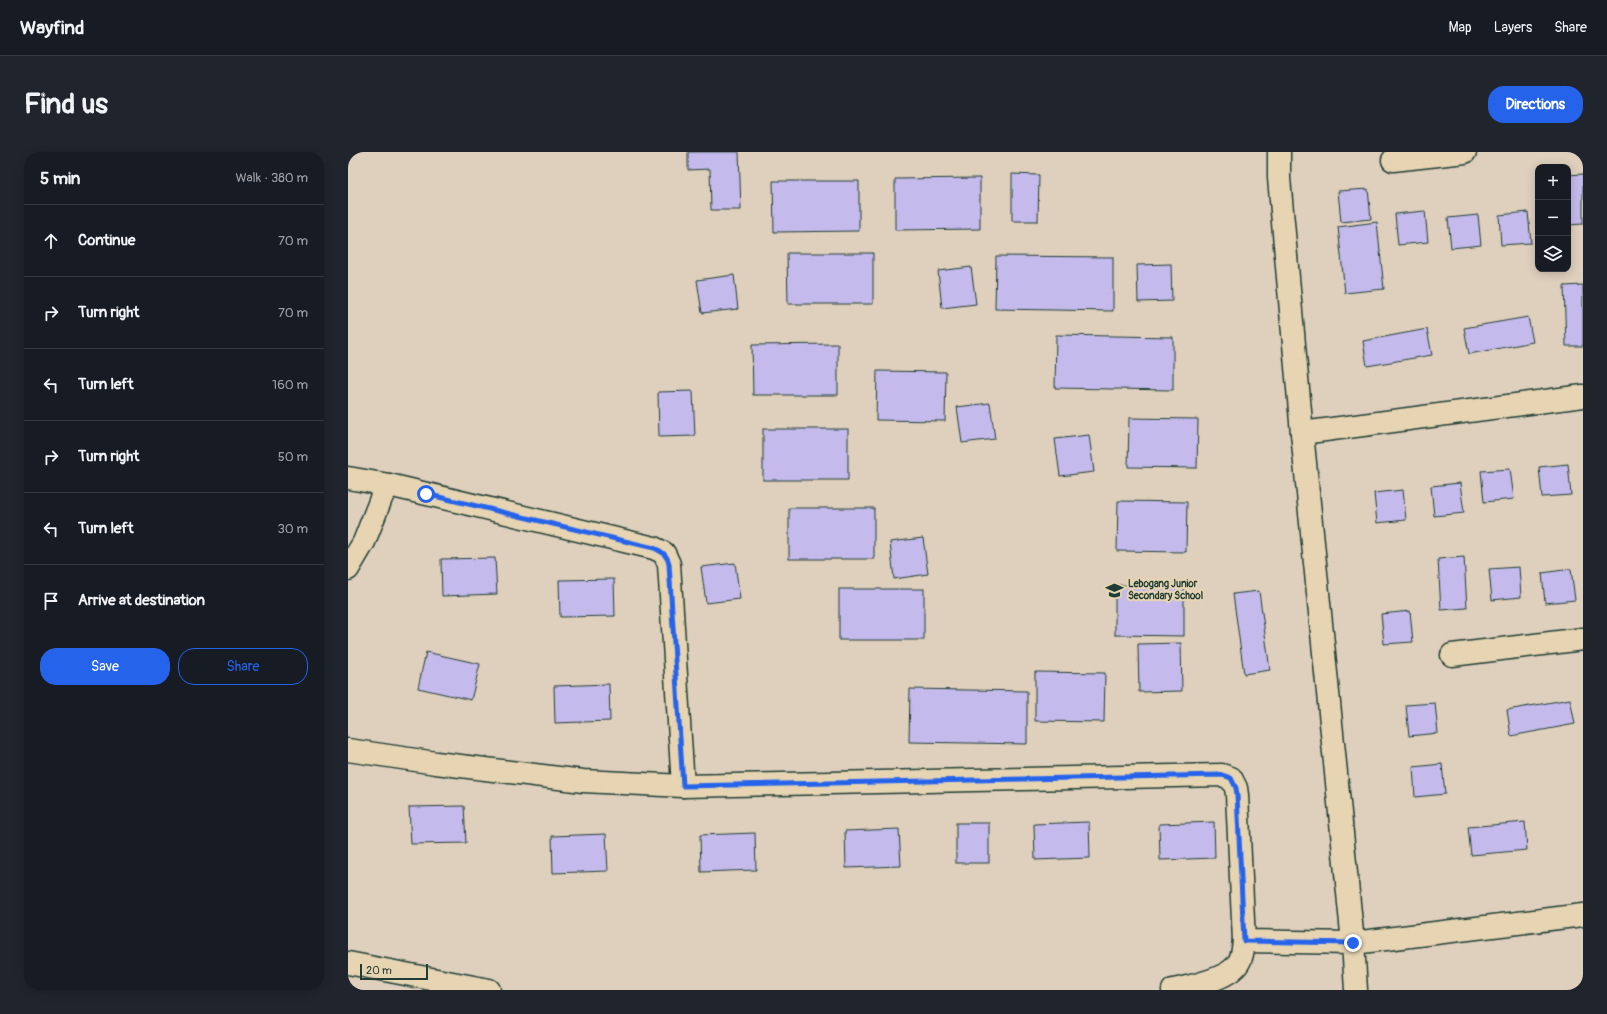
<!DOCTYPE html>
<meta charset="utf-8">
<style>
:root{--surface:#171b24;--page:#20242c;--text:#f1f3f6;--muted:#9ea1a6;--line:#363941;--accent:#2563eb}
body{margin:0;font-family:Pangolin,sans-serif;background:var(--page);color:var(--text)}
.controls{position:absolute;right:12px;top:12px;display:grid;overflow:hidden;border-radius:8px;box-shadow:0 2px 10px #0003}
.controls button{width:36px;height:36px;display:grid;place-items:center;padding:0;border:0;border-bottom:1px solid var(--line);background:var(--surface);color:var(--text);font:20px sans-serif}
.scale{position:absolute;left:12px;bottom:10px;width:68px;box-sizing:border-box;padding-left:4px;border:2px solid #1f3d34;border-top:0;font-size:11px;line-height:14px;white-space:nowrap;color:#1f3d34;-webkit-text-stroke:3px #e6d4b2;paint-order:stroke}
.stop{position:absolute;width:12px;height:12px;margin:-9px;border:3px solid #2563eb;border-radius:50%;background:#fff}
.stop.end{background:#2563eb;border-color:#fff;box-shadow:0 1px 4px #0008}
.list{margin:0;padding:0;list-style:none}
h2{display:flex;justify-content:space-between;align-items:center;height:52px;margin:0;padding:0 16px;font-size:17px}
h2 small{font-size:13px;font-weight:400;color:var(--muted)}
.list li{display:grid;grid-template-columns:26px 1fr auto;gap:12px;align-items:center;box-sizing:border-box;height:72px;padding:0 16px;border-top:1px solid var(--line)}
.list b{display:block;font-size:15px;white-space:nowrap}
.list em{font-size:13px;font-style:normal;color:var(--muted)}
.actions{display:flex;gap:8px;padding:12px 16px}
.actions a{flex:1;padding:9px 0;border:1px solid var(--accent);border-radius:16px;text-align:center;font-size:14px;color:var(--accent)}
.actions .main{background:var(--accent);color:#fff}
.icon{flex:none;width:22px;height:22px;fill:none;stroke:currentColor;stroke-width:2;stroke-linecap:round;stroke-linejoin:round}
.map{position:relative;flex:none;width:1235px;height:838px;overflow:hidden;border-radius:16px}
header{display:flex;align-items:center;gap:24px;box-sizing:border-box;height:56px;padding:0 20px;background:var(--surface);border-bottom:1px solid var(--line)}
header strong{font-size:19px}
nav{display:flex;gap:22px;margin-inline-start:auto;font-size:14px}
.intro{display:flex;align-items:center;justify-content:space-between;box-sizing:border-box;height:96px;padding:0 24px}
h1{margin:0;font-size:28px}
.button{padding:10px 18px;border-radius:16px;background:var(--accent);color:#fff;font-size:14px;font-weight:700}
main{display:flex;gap:24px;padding:0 24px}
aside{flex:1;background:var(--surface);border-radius:16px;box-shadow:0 2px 10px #0003}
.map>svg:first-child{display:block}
.building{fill:#c4baeb;stroke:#1f3d34}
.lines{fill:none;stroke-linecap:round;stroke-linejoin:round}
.street-casing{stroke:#1f3d34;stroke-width:25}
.secondary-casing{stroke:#1f3d34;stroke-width:25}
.street{stroke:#e6d4b2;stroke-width:22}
.secondary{stroke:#e6d4b2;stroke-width:22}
.route{stroke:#2563eb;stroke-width:5}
.labels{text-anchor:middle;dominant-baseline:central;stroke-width:4;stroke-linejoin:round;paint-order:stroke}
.poi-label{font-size:10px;font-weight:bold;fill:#1f3d34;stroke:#e6d4b2;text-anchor:start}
</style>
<header>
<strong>Wayfind</strong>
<nav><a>Map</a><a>Layers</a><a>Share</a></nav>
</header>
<div class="intro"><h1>Find us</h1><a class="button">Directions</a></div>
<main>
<aside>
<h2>5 min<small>Walk · 380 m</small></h2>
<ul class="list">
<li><svg class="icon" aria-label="ahead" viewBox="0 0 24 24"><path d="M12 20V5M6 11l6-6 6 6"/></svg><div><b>Continue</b></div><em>70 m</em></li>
<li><svg class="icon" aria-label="right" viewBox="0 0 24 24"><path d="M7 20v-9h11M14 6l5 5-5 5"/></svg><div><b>Turn right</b></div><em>70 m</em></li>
<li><svg class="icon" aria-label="left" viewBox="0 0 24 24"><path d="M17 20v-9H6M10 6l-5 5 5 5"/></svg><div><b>Turn left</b></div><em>160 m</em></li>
<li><svg class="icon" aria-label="right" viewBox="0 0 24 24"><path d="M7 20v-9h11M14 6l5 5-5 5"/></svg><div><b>Turn right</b></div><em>50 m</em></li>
<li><svg class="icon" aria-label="left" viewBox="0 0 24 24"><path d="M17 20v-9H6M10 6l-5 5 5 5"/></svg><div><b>Turn left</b></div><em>30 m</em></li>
<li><svg class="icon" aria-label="arrive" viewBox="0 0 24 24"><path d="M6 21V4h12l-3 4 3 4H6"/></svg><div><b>Arrive at destination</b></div></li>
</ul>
<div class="actions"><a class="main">Save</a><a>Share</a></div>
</aside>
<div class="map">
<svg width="1235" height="838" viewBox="0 0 1235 838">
<rect width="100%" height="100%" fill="#dfcfbd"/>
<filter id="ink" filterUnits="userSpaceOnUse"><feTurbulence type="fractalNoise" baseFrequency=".025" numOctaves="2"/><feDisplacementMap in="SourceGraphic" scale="8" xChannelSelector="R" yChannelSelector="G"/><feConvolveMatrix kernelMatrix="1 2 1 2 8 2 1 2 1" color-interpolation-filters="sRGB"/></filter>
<g filter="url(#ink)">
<!-- building -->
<g class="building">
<path d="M340 0H391L393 58H363L362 17 340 18Z"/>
<path d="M664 22 691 23 690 69H664Z"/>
<path d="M1235 22V72L1220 73V23Z"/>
<path d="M632 26V77L547 78V27Z"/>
<path d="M425 29H511V79L426 80Z"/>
<path d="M1020 37 1023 67 993 70 990 39Z"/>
<path d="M1077 59 1080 90 1050 93 1047 62Z"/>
<path d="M1180 60 1183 91 1153 93 1151 63Z"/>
<path d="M1130 63 1133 93 1103 96 1100 66Z"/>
<path d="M1029 70 1036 137 997 141 990 75Z"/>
<path d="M439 101H525V152H440Z"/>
<path d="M648 104 765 105V159L647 157Z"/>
<path d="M823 112 824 149 790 150 789 113Z"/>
<path d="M623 115 628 152 594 156 590 119Z"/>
<path d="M386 123 390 157 354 161 349 128Z"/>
<path d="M1235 133V194H1218L1216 134Z"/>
<path d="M1180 165 1185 190 1121 202 1116 176Z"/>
<path d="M1079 177 1084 203 1019 214 1015 189Z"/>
<path d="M708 183 825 185V238L707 236Z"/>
<path d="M490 192V243H405L404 193Z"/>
<path d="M529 219 598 220 597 269 528 268Z"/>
<path d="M345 239 347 284 311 285 310 240Z"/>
<path d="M642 251 647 287 614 291 609 255Z"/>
<path d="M781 266 850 267 849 316 780 315Z"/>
<rect x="415" y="277" width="85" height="51"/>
<path d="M741 283 746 320 712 324 707 287Z"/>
<path d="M1220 312 1223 343 1194 345 1191 315Z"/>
<path d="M1162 317 1166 347 1136 350 1133 319Z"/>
<path d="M1112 331 1116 361 1086 364 1083 334Z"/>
<path d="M1055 338 1058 368 1029 371 1026 341Z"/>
<path d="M770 349 839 350 838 400 769 399Z"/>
<rect x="441" y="356" width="85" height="51"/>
<path d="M575 386 580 422 546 427 542 390Z"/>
<path d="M1116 405 1119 456 1093 458 1090 407Z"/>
<path d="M147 406 149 442 94 444 93 407Z"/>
<path d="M387 411 392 447 358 451 353 415Z"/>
<path d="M1171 415 1173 445 1144 448 1141 417Z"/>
<path d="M1223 417 1227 448 1197 451 1194 421Z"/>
<path d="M266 427 267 464 212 465 211 428Z"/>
<path d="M767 433 836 434V484L767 483Z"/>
<rect x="491" y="437" width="85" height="51"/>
<path d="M911 439 922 518 896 522 885 442Z"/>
<path d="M1062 459 1065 490 1036 492 1033 462Z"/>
<path d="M833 491 834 539 791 540 790 492Z"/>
<path d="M78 500 132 512 123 548 70 536Z"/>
<path d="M687 520 757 521 756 570 687 569Z"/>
<path d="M261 532 262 569 207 571 206 534Z"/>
<path d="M562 537 679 539V592L561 590Z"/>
<path d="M1222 547 1227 572 1163 584 1159 558Z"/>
<path d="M1087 551 1090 581 1061 584 1058 553Z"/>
<path d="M1094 612 1097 642 1067 645 1065 615Z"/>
<path d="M116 654 118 691 63 692 61 655Z"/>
<path d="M741 670 742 706 687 708 686 672Z"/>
<path d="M866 670 867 706 812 708 811 672Z"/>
<path d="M1177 670 1179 698 1123 703 1120 675Z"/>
<rect x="608" y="671" width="33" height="40"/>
<path d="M551 677 553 714 498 716 497 679Z"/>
<path d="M407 681 408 718 353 720 352 683Z"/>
<path d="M258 682 260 719 205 721 204 684Z"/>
</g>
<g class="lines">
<defs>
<g id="street">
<path d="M1045 8 1117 0"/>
<path d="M954 281 1235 244"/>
<path d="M0 326 41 333"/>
<path d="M0 417 16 390 34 344 41 333 306 396 316 401 321 412 335 634"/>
<path d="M1104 503 1235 487"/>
<path d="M0 598 88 611 235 629 335 634 874 623 883 626 888 636 889 643 896 789 1005 791 1008 838"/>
<path d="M0 811 141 838"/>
<path d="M825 838C844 834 884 827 892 808 895 802 895 795 896 789"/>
</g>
<path id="secondary" d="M931 0V26L954 281 1005 791 1235 763"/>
</defs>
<!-- street casing -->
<use href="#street" class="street-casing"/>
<!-- secondary casing -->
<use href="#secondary" class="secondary-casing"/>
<!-- street -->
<use href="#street" class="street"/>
<!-- secondary -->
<use href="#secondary" class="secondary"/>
</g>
</g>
<g class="lines" filter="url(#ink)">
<!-- route -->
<path class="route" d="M78 342 306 396C315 400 319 403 321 412L335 634 874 623 883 626 888 636 889 643 896 789 1005 791"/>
</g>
<!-- icons -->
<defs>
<symbol id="school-bare" viewBox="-9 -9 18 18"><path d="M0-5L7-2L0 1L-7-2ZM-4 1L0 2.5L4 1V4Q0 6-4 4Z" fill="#1f3d34" stroke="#e6d4b2" stroke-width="2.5" paint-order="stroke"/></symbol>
</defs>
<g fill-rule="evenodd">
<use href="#school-bare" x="754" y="426" width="25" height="25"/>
</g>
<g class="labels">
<!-- poi labels -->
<g class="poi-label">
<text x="780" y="432">Lebogang Junior<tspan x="780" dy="12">Secondary School</tspan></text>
</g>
</g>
</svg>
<div class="controls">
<button>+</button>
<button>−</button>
<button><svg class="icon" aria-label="layers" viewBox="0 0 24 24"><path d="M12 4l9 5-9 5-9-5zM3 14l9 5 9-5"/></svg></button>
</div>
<div class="scale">20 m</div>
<div class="stop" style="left:78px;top:342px"></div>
<div class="stop end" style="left:1005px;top:791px"></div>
</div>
</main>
